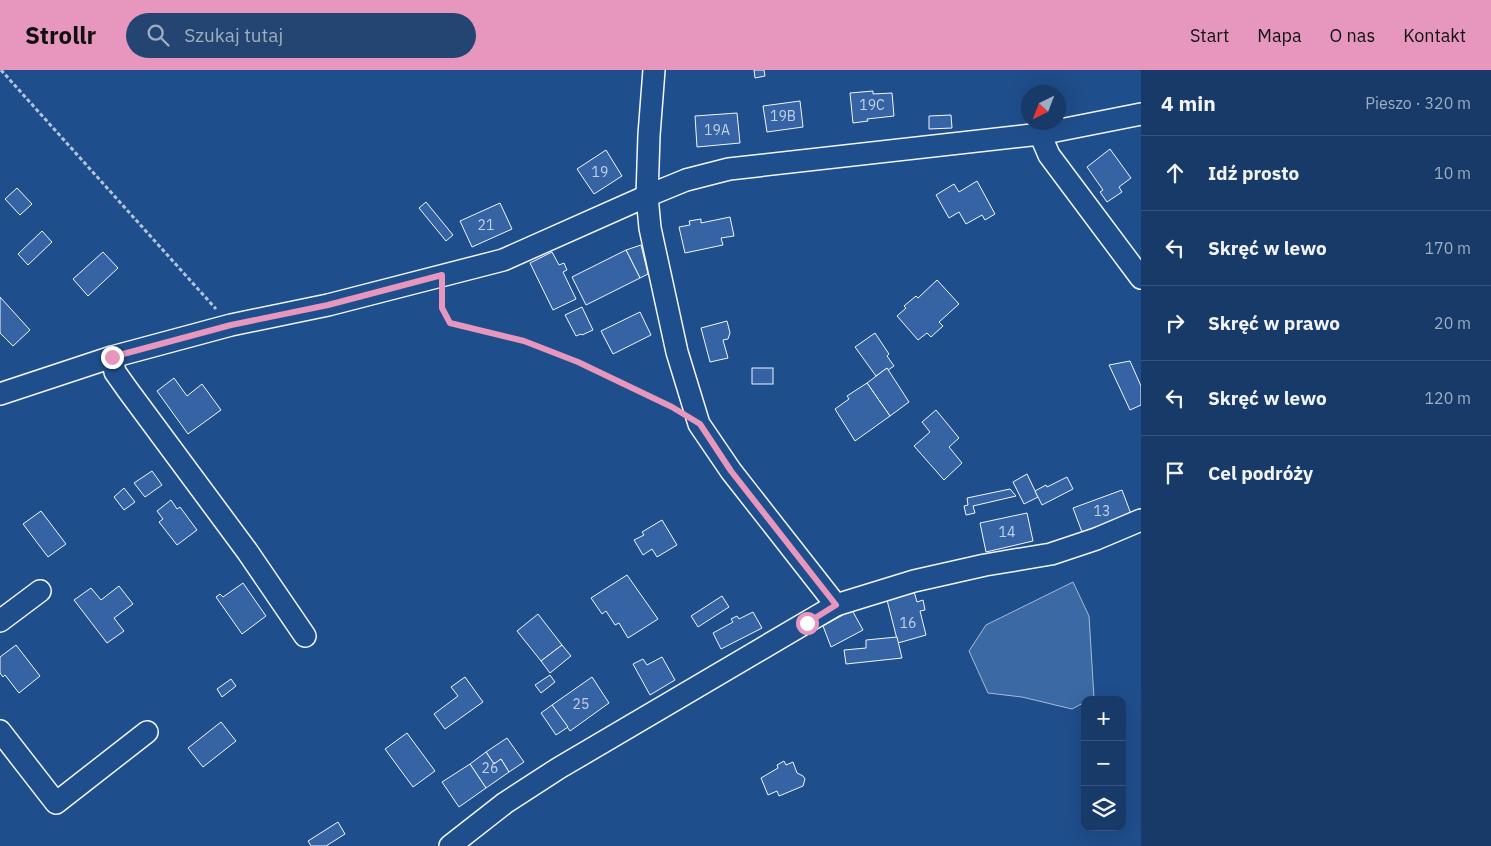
<!DOCTYPE html>
<html lang="pl">
<meta charset="utf-8">
<style>
:root{--surface:#173a69;--page:#244571;--text:#f1f3f6;--muted:#9eadc0;--line:#36547d;--accent:#e797bd}
body{margin:0;font-family:"IBM Plex Sans",sans-serif;background:var(--page);color:var(--text)}
.controls{position:absolute;right:15px;bottom:15px;display:grid;overflow:hidden;border-radius:10px;box-shadow:0 5px 20px #0002}
.controls button{width:45px;height:45px;display:grid;place-items:center;padding:0;border:0;border-bottom:1px solid var(--line);background:var(--surface);color:var(--text);font:25px sans-serif}
.compass{position:absolute;left:1021px;top:15px;width:45px;height:45px;border-radius:50%;background:var(--surface);box-shadow:0 5px 20px #0002;rotate:222deg}
.stop{position:absolute;width:15px;height:15px;margin:-11px;border:4px solid #e797bd;border-radius:50%;background:#fff}
.stop.end{background:#e797bd;border-color:#fff;box-shadow:0 1px 5px #0008}
.list{margin:0;padding:0;list-style:none}
h2{display:flex;justify-content:space-between;align-items:center;height:65px;margin:0;padding:0 20px;font-size:21px}
h2 small{font-size:16px;font-weight:400;color:var(--muted)}
.list li{display:grid;grid-template-columns:32px 1fr auto;gap:15px;align-items:center;box-sizing:border-box;height:75px;padding:0 20px;border-top:1px solid var(--line)}
.list b{display:block;font-size:19px;white-space:nowrap}
.list em{font-size:16px;font-style:normal;color:var(--muted)}
.icon{flex:none;width:28px;height:28px;fill:none;stroke:currentColor;stroke-width:2;stroke-linecap:round;stroke-linejoin:round}
.map{position:relative;flex:none;width:1141px;height:776px;overflow:hidden}
header{display:flex;align-items:center;gap:30px;box-sizing:border-box;height:70px;padding:0 25px;background:var(--accent);color:#111}
header strong{font-size:24px}
nav{display:flex;gap:28px;margin-inline-start:auto;font-size:18px}
.search{width:350px;height:45px;background:var(--page);display:flex;align-items:center;gap:12px;box-sizing:border-box;padding:0 18px;border-radius:28px;color:var(--muted);font-size:19px}
main{display:flex}
aside{flex:1;background:var(--surface)}
.map>svg:first-child{display:block}
.water{fill:#3b69a3;stroke:#a8bbd7}
.building{fill:#3563a3;stroke:#f2f6ff}
.lines{fill:none;stroke-linecap:round;stroke-linejoin:round}
.minor-casing{stroke:#f2f6ff;stroke-width:24}
.path{stroke:#b3c4dc;stroke-width:3;stroke-dasharray:4 2.5;stroke-linecap:butt}
.minor{stroke:#1f4e8c;stroke-width:21}
.route{stroke:#e797bd;stroke-width:6}
.labels{text-anchor:middle;dominant-baseline:central;stroke-width:4;stroke-linejoin:round;paint-order:stroke}
.number-label{font-size:14px;fill:#c3d1e8}
</style>
<header>
<strong>Strollr</strong>
<div class="search"><svg class="icon" aria-label="search" viewBox="0 0 24 24"><circle cx="10" cy="10" r="6"/><path d="M15 15l6 6"/></svg>Szukaj tutaj</div>
<nav><a>Start</a><a>Mapa</a><a>O nas</a><a>Kontakt</a></nav>
</header>
<main>
<div class="map">
<svg width="1141" height="776" viewBox="0 0 1141 776">
<rect width="100%" height="100%" fill="#1f4e8c"/>
<!-- water -->
<path class="water" d="M1073 512 1089 546 1094 628 1090 630H1085V632L1072 639 1022 627 988 623 969 581 986 555Z"/>
<!-- building -->
<g class="building">
<path d="M754 0H764L765 6 755 8Z"/>
<path d="M873 21V24L892 23 894 46 867 49 868 51 853 53 850 23Z"/>
<path d="M800 31 803 57 767 62 763 36Z"/>
<path d="M737 43 740 73 697 77 695 46Z"/>
<path d="M951 45 952 58 929 59V46Z"/>
<path d="M1110 79 1131 108 1119 117 1122 122 1107 132 1100 122 1103 120 1087 97Z"/>
<path d="M606 80 622 106 594 124 577 99Z"/>
<path d="M977 111 995 144 985 150 982 145 966 154 959 142 949 148 936 125 954 114 959 122Z"/>
<path d="M17 118 32 134 20 145 5 129Z"/>
<path d="M426 132 453 165 446 171 419 138Z"/>
<path d="M500 133 512 159 472 177 460 151Z"/>
<path d="M730 147 734 166 721 168 723 175 685 183 679 157 690 155 689 151 701 149V153Z"/>
<path d="M42 161 52 172 28 195 18 184Z"/>
<path d="M641 175 648 204 640 208 626 180Z"/>
<path d="M626 180 640 208 586 235 572 207Z"/>
<path d="M103 182 118 198 88 226 73 209Z"/>
<path d="M552 182 559 195 564 193 567 200 563 202 576 229 553 240 530 193Z"/>
<path d="M937 210 959 234 939 252 943 256 931 267 927 263 918 270 897 246 906 238 904 236 916 226 918 228Z"/>
<path d="M0 227 30 260 13 276 0 263Z"/>
<path d="M582 237 593 260 582 265 581 264 576 266 565 245Z"/>
<path d="M640 242 651 265 613 284 601 261Z"/>
<path d="M727 251 730 263 728 269 723 270 728 288 710 292 701 258Z"/>
<path d="M875 263 889 284 887 286 894 296 888 300 887 298 876 306 855 277Z"/>
<path d="M1130 291 1141 316V335L1130 340 1109 295Z"/>
<rect x="752" y="298" width="21" height="16"/>
<path d="M887 298 909 332 890 346 867 313Z"/>
<path d="M174 308 187 326 202 314 221 340 188 364 157 321Z"/>
<path d="M867 313 890 346 855 371 835 339 849 329 847 326Z"/>
<path d="M936 340 959 368 949 377 962 393 944 410 914 376 930 362 922 352Z"/>
<path d="M152 401 162 415 145 427 134 413Z"/>
<path d="M1027 404 1038 427 1024 434 1013 412Z"/>
<path d="M1067 407 1073 419 1042 435 1035 421 1046 415 1047 417Z"/>
<path d="M124 418 135 432 124 440 114 427Z"/>
<path d="M1010 419 1016 426 973 436 975 443 966 445 964 436 968 435 967 428Z"/>
<path d="M1122 420 1131 444 1082 462 1073 438Z"/>
<path d="M171 430 177 439 180 437 197 460 177 475 159 452 163 449 157 441Z"/>
<path d="M41 441 66 474 48 487 23 454Z"/>
<path d="M1027 443 1033 471 986 482 980 453Z"/>
<path d="M662 450 677 475 657 487 652 479 643 485 634 470 644 465 642 462Z"/>
<path d="M627 505 658 549 628 568 619 553 615 555 606 541 602 544 591 528Z"/>
<path d="M243 513 266 546 242 564 216 527 220 524 223 527Z"/>
<path d="M119 516 133 534 114 548 124 561 107 573 74 530 91 518 101 530Z"/>
<path d="M913 518 917 532 923 530 925 540 920 541 926 565 898 573 886 526Z"/>
<path d="M722 526 729 537 698 557 691 546Z"/>
<path d="M852 540 863 560 831 577 823 556Z"/>
<path d="M753 542 762 558 721 579 713 563 733 552 731 549 737 546 739 549Z"/>
<path d="M538 544 562 575 541 591 517 561Z"/>
<path d="M897 567 902 588 846 594 844 580 866 578V570Z"/>
<path d="M16 575 40 606 19 623 5 605 3 607 0 603V587Z"/>
<path d="M562 575 571 586 550 603 541 591Z"/>
<path d="M662 587 675 610 650 625 633 594 643 589 647 595Z"/>
<path d="M550 605 555 612 541 623 535 615Z"/>
<path d="M465 607 483 632 445 659 434 644 458 626 451 617Z"/>
<path d="M592 607 609 633 570 661 552 635Z"/>
<path d="M231 609 236 616 222 627 217 619Z"/>
<path d="M552 635 568 657 556 665 541 643Z"/>
<path d="M221 652 236 671 203 697 188 678Z"/>
<path d="M407 663 435 701 413 717 385 679Z"/>
<path d="M507 668 524 692 509 702 501 689 494 694 486 682Z"/>
<path d="M486 682 494 694 501 689 509 702 486 718 470 694Z"/>
<path d="M784 691 786 695 793 692 797 703 803 706 805 709 803 716 779 726 777 721 768 725 761 708 778 698 777 695Z"/>
<path d="M470 694 486 718 459 737 442 712Z"/>
<path d="M338 752 345 764 326 776H311L308 771Z"/>
</g>
<g class="lines">
<defs>
<g id="minor">
<path d="M654 0 649 65 647 126 686 110 729 99 1040 64 1141 44"/>
<path d="M1040 64 1049 85 1141 208"/>
<path d="M112 287 115 302 127 319 247 481 305 566"/>
<path d="M0 324 112 287 231 255 328 235 503 190 647 126 650 158 677 282 699 354 731 401 836 535"/>
<path d="M0 551 40 521"/>
<path d="M0 661 56 733 147 662"/>
<path d="M450 776 505 733 559 698 836 535 914 511 985 495 1051 484 1096 469 1141 450"/>
</g>
</defs>
<!-- minor casing -->
<use href="#minor" class="minor-casing"/>
<!-- path -->
<g class="path">
<path d="M1 0 216 239"/>
<path d="M442 226V238L450 253 524 271 578 292 673 337"/>
</g>
<!-- minor -->
<use href="#minor" class="minor"/>
</g>
<g class="lines">
<!-- route -->
<path class="route" d="M112 287 231 255 328 235 442 205V238L450 253 524 271 578 292 672 337 700 354 731 401 836 535 807 553"/>
</g>
<g class="labels">
<!-- number labels -->
<g class="number-label">
<text x="872" y="35">19C</text>
<text x="783" y="46">19B</text>
<text x="717" y="60">19A</text>
<text x="600" y="102">19</text>
<text x="486" y="155">21</text>
<text x="1102" y="441">13</text>
<text x="1007" y="462">14</text>
<text x="908" y="553">16</text>
<text x="581" y="634">25</text>
<text x="490" y="698">26</text>
</g>
</g>
</svg>
<div class="controls">
<button>+</button>
<button>−</button>
<button><svg class="icon" aria-label="layers" viewBox="0 0 24 24"><path d="M12 4l9 5-9 5-9-5zM3 14l9 5 9-5"/></svg></button>
</div>
<svg class="compass" viewBox="-18 -18 36 36"><path d="M0-13l5 13h-10z" fill="#e53935"/><path d="M0 13l5-13h-10z" fill="#9eadc0"/></svg>
<div class="stop" style="left:807px;top:553px"></div>
<div class="stop end" style="left:112px;top:287px"></div>
</div>
<aside>
<h2>4 min<small>Pieszo · 320 m</small></h2>
<ul class="list">
<li><svg class="icon" aria-label="ahead" viewBox="0 0 24 24"><path d="M12 20V5M6 11l6-6 6 6"/></svg><div><b>Idź prosto</b></div><em>10 m</em></li>
<li><svg class="icon" aria-label="left" viewBox="0 0 24 24"><path d="M17 20v-9H6M10 6l-5 5 5 5"/></svg><div><b>Skręć w lewo</b></div><em>170 m</em></li>
<li><svg class="icon" aria-label="right" viewBox="0 0 24 24"><path d="M7 20v-9h11M14 6l5 5-5 5"/></svg><div><b>Skręć w prawo</b></div><em>20 m</em></li>
<li><svg class="icon" aria-label="left" viewBox="0 0 24 24"><path d="M17 20v-9H6M10 6l-5 5 5 5"/></svg><div><b>Skręć w lewo</b></div><em>120 m</em></li>
<li><svg class="icon" aria-label="arrive" viewBox="0 0 24 24"><path d="M6 21V4h12l-3 4 3 4H6"/></svg><div><b>Cel podróży</b></div></li>
</ul>
</aside>
</main>
